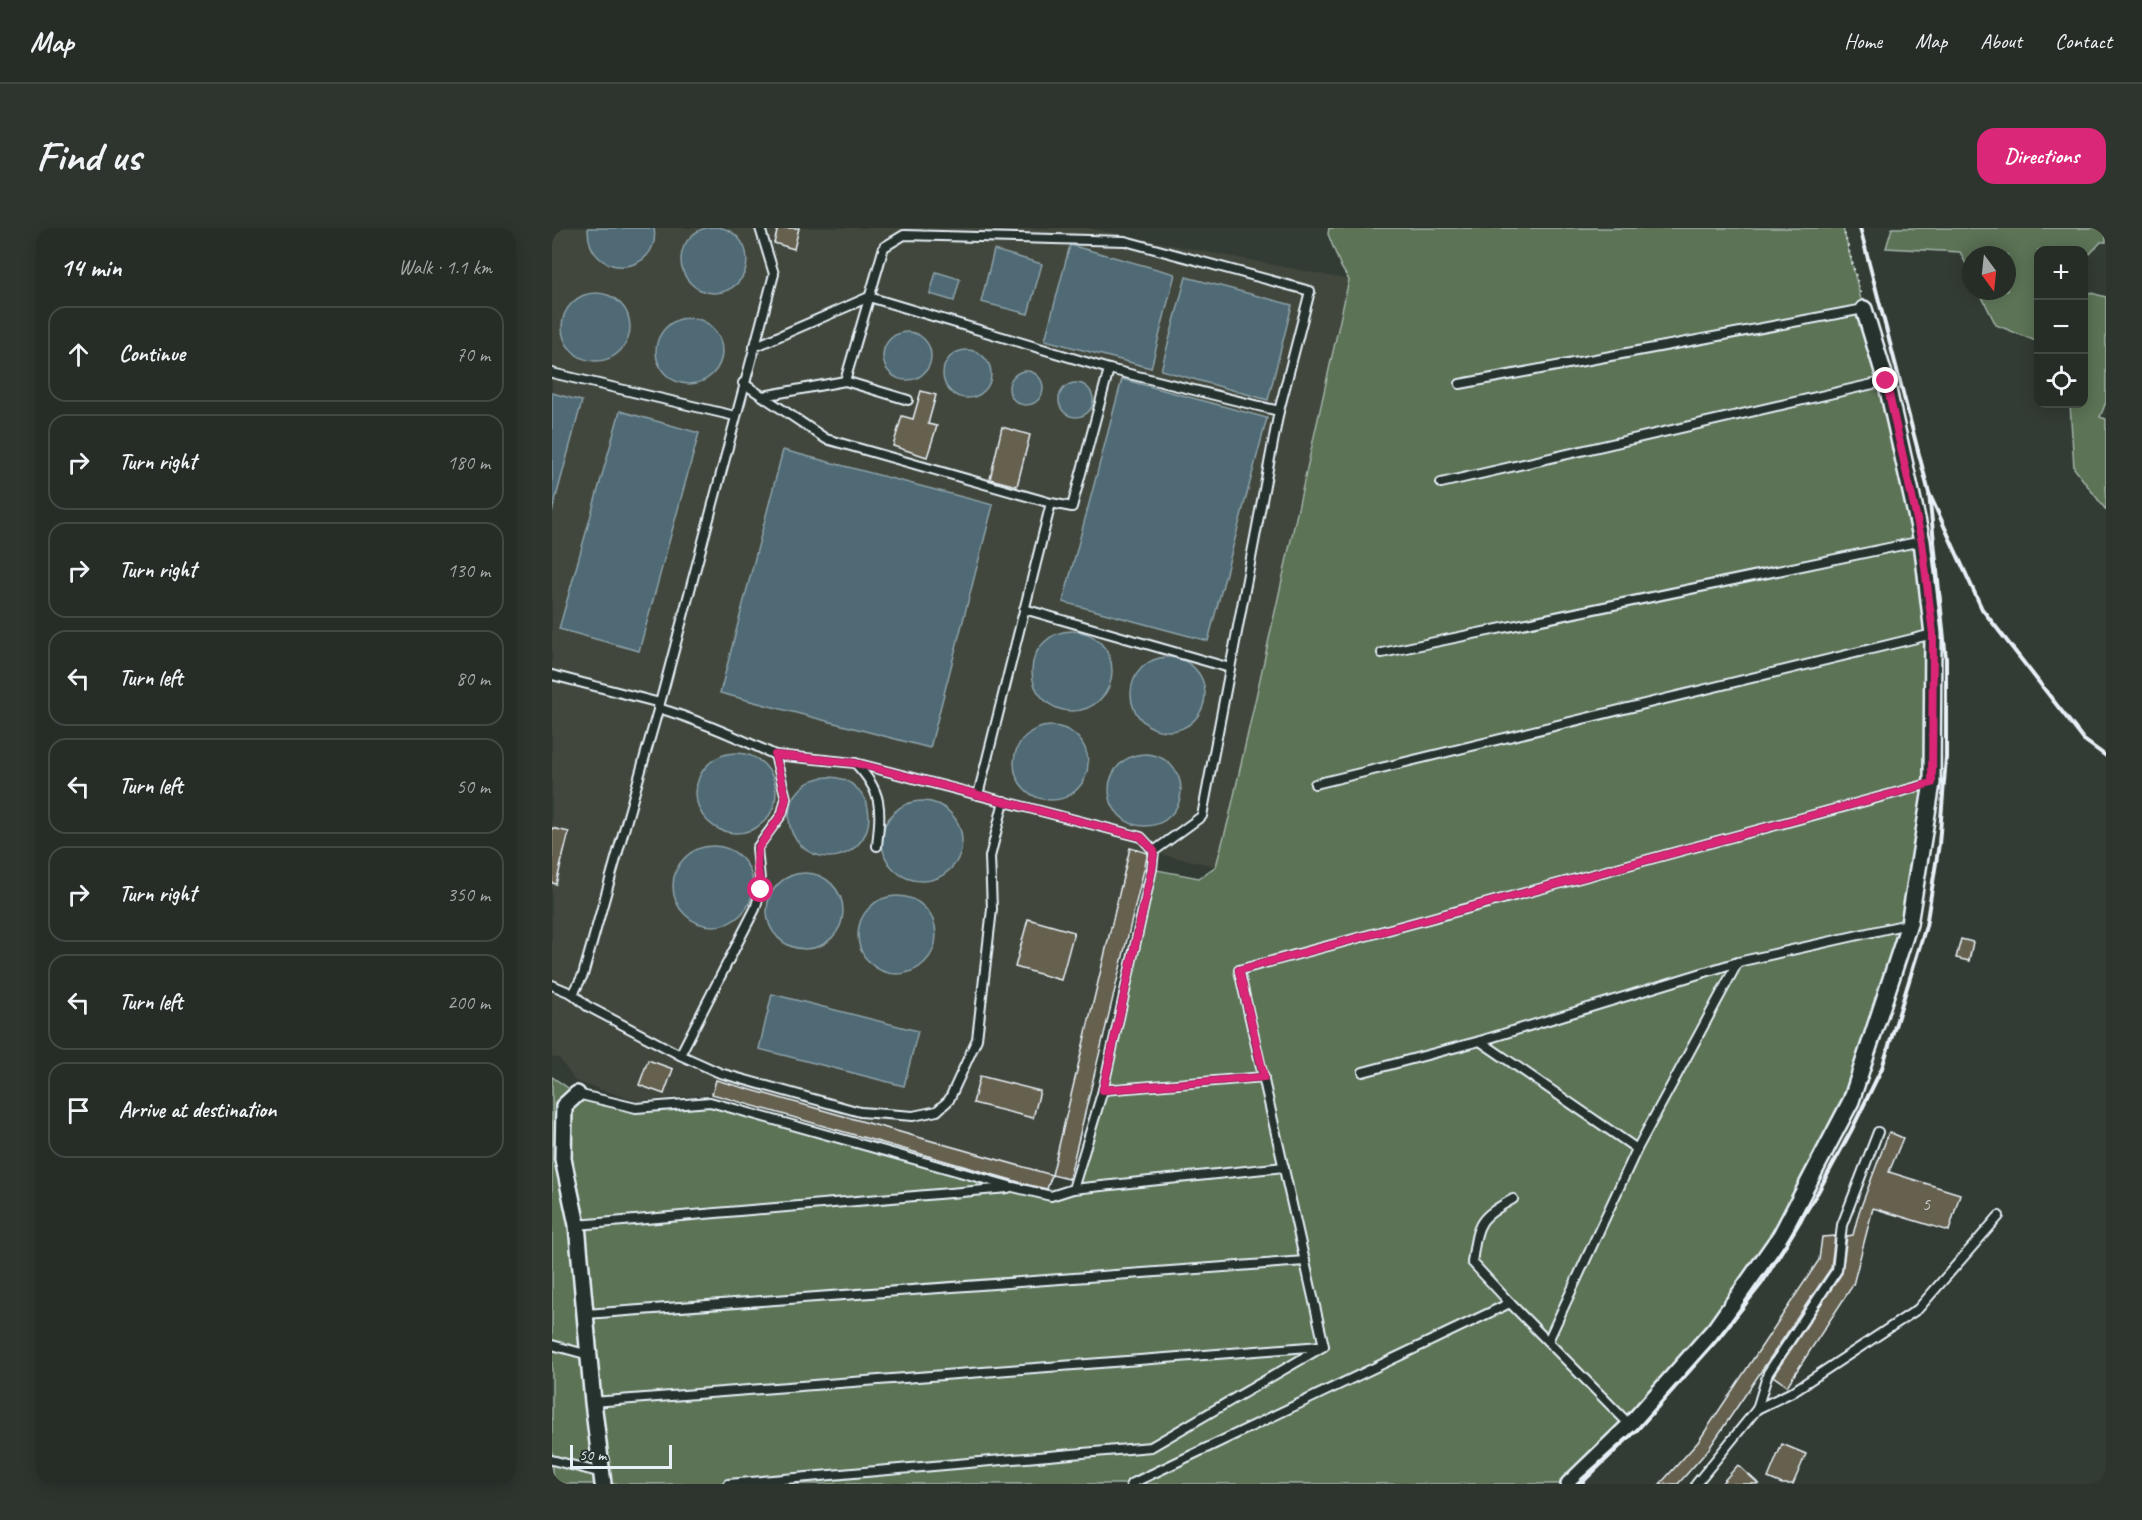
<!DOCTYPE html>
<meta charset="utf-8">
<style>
:root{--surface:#262d27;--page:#2e352f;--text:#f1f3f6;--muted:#a4a8a7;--line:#424944;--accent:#db2777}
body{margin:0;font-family:Caveat,sans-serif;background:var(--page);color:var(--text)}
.controls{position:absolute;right:18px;top:18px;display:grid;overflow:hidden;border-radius:12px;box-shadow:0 3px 15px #0003}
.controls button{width:54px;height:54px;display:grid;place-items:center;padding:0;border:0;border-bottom:2px solid var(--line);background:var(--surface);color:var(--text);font:30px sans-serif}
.compass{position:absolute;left:1410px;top:18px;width:54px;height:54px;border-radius:50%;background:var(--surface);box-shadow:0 3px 15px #0003;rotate:165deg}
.scale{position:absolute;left:18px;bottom:15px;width:102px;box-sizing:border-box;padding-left:6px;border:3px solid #e8f1f8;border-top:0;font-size:16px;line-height:21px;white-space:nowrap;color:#e8f1f8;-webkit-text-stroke:4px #26332d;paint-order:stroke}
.stop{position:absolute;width:18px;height:18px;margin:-14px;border:4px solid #db2777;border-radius:50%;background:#fff}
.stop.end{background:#db2777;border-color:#fff;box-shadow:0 2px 6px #0008}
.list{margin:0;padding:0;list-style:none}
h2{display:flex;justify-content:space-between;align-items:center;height:78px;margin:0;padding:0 24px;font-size:26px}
h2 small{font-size:20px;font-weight:400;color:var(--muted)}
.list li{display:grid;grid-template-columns:39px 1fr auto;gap:18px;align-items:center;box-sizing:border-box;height:96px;margin:0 12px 12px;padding:0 12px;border:2px solid var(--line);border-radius:18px}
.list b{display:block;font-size:22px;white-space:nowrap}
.list em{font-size:20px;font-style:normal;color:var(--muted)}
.icon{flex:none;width:33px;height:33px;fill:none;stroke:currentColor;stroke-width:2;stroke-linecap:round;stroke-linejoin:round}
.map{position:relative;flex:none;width:1554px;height:1256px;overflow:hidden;border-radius:18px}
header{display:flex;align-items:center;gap:36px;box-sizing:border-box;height:84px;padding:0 30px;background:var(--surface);border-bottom:2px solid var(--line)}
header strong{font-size:28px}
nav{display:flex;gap:33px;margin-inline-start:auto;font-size:21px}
.intro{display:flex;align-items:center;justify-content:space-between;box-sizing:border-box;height:144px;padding:0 36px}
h1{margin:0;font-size:42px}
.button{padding:15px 27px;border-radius:18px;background:var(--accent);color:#fff;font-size:21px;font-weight:700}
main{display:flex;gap:36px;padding:0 36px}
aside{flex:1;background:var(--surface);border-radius:18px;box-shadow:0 3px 15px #0003}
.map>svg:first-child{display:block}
.built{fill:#42473c}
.green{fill:#5c7357;stroke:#a2b2a8;stroke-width:1.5}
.water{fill:#4f6b75;stroke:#8ca1a9;stroke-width:1.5}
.building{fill:#66614f;stroke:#e8f1f8;stroke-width:1.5}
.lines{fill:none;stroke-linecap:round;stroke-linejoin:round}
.service-casing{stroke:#e8f1f8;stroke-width:12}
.minor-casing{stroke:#e8f1f8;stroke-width:20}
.path{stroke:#e8f1f8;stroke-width:2;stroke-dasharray:1.5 4.5;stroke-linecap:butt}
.service{stroke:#26332d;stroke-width:8}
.minor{stroke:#26332d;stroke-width:15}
.rail{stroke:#e8f1f8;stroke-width:4}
.route{stroke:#db2777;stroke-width:8}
.labels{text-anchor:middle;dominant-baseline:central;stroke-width:5;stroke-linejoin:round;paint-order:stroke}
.number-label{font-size:18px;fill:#c8cdce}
</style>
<header>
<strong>Map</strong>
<nav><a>Home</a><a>Map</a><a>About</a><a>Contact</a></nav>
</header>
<div class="intro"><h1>Find us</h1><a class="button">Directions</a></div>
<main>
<aside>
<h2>14 min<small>Walk · 1.1 km</small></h2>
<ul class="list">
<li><svg class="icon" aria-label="ahead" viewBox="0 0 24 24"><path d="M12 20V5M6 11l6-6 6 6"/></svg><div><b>Continue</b></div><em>70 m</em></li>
<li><svg class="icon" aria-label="right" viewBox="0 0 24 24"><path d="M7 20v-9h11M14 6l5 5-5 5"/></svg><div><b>Turn right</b></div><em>180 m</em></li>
<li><svg class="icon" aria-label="right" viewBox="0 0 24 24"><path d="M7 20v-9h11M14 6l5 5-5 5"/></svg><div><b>Turn right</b></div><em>130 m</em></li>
<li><svg class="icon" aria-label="left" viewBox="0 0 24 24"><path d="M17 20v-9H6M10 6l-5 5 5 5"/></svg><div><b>Turn left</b></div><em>80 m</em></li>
<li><svg class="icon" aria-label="left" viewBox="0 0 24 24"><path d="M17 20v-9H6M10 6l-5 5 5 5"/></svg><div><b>Turn left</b></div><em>50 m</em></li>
<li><svg class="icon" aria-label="right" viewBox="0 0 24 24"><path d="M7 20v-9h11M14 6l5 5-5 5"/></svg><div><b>Turn right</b></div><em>350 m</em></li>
<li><svg class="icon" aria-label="left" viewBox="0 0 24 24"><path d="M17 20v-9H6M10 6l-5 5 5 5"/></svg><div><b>Turn left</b></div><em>200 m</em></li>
<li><svg class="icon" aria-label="arrive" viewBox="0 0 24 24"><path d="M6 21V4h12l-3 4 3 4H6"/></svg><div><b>Arrive at destination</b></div></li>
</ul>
</aside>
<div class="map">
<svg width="1554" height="1256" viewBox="0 0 1554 1256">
<rect width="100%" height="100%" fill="#333c34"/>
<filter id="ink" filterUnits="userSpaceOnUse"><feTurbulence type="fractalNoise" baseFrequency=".0167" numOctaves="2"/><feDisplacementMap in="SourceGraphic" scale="12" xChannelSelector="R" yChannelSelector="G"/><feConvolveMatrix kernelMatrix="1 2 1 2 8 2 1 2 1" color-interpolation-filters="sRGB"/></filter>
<g filter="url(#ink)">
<!-- built -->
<path class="built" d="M0 0H535L797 52 677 590 664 638 578 620 500 947 165 852 160 866 85 873 23 853 7 830 0 829Z"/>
<!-- green -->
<g class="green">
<path d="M777 0H1291L1370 313 1380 555 1357 696 1299 873 1229 1007 1163 1101 1017 1256H0V849L25 866 84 880 158 874 499 968 521 961 551 862 600 641 647 650 664 638 677 590 797 52 789 39 776 6Z"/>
<path d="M1340 0H1554V14H1549L1532 32V22H1486V114L1444 97 1427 63H1455V27H1419V46L1408 24 1334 20Z"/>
<path d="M1532 63 1554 69V174L1548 189 1554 191V282L1522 240 1518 176H1532Z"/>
</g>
<!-- water -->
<g class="water">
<circle cx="162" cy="32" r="33"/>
<path d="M36 0H102C110 47 35 55 36 0Z"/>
<path d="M518 17 623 46 599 140 493 112Z"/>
<path d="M442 22 490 36 476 86 429 74Z"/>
<path d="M384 44 408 51 402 73 378 66Z"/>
<path d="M634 49 740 77 716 172 609 142Z"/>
<circle cx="44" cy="99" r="34"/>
<circle cx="137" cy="123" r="33"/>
<circle cx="355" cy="128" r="24"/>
<circle cx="415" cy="146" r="24"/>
<circle cx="474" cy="160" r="17"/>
<path d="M570 151 715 190 656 413 511 374Z"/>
<circle cx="524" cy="172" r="17"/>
<path d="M0 165 30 173 0 284Z"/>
<path d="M68 183 147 205 87 423 7 401Z"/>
<path d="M231 222 441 277 378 520 168 465Z"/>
<circle cx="520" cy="443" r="40"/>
<circle cx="616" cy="466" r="37"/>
<circle cx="499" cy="535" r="37"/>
<circle cx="184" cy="565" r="40"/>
<circle cx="593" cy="562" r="36"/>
<circle cx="277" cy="589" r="40"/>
<circle cx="370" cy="613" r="40"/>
<circle cx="161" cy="658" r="40"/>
<circle cx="253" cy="683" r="38"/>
<circle cx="345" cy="707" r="39"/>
<path d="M220 766 366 803 352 858 207 821Z"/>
</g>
<!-- building -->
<g class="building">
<path d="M226 0H247L242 21 222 15Z"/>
<path d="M369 163 384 167 376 196 385 198 375 229 341 218 350 188 361 191Z"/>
<path d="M450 199 478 207 465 258 438 251Z"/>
<path d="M0 600 17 604 4 656 0 655Z"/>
<path d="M578 620 596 625 517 951 500 947Z"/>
<path d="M476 691 522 704 509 752 463 739Z"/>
<path d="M1409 711 1421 714 1417 733 1404 730Z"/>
<path d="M96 832 121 841 112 866 87 857Z"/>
<path d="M428 848 488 863 481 890 421 875Z"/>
<path d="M164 852 500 947 495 961 477 957 160 866Z"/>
<path d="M1337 904 1351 910 1337 944 1408 966 1397 1003 1321 980 1301 1057 1235 1158 1221 1148 1290 1045 1295 1008 1301 1007 1307 984Z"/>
<path d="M1283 1008 1279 1040 1156 1222 1126 1256H1108L1146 1214 1267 1032 1270 1009Z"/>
<path d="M1230 1216 1254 1226 1241 1256H1230L1216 1250Z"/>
<path d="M1186 1237 1207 1256H1169Z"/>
</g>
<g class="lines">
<defs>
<g id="service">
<path d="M202 119 317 69 557 141"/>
<path d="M0 145 183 188"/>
<path d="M293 153 356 172"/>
<path d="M191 155 274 211 499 275"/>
<path d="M908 156 1312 81"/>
<path d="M211 168 293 153 332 19 352 7 573 13 758 63 727 183"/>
<path d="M889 255 1334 153"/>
<path d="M472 381 678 440"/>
<path d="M830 425 1370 313"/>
<path d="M0 447 108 475"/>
<path d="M106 480C147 492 185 509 223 527L234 570 230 586 205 620 209 662 203 681 128 827"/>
<path d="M223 527 303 535C331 564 329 580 325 618"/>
<path d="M763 556 1381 406"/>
<path d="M426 567 499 275 520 279 557 141 727 183 650 588 602 623"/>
<path d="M0 757 21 766 31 747 108 475 222 46 208 0"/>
<path d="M21 766 35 778 128 827 168 845 308 884 361 888 385 883 397 872 425 811 440 681 438 629 452 573"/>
<path d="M928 813 1085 921"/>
<path d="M811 844 928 813 1186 734 1356 696"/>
<path d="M551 862 712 849"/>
<path d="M25 866 84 880 158 874 461 959 499 968 521 961 551 862 600 641 602 623 589 609 303 535"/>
<path d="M521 961 732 939"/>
<path d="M25 997 456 960"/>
<path d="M958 1075 920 1034C926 995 925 991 961 971"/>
<path d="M34 1086 753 1033"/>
<path d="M996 1113 1085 921 1186 734"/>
<path d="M0 1117 37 1127"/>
<path d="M41 1174 769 1118"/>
<path d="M1205 1181 1240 1164 1366 1081 1447 988"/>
<path d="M0 1232 50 1245"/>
<path d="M176 1256 599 1219 772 1118 687 742 1380 555"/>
<path d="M579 1256 958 1075 1078 1197"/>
<path d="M1144 1256 1205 1181 1216 1145 1285 1042 1290 997 1326 904"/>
</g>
<g id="minor">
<path d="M25 866 12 878 11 931 25 997 41 1174 51 1256"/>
<path d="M1017 1256 1078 1197 1163 1101 1229 1007 1299 873 1357 696 1380 555 1381 406 1370 313 1334 153 1312 81"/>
</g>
</defs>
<!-- service casing -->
<use href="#service" class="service-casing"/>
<!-- minor casing -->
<use href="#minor" class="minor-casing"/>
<!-- path -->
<path class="path" d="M1291 0 1309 67"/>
<!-- service -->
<use href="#service" class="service"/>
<!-- minor -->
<use href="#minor" class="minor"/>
<!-- rail -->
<g class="rail">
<path d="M1308 0 1377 265 1430 381 1532 512 1554 528"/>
<path d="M1025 1256 1085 1202 1164 1113 1210 1055 1266 964 1299 903 1330 840 1374 698 1387 616 1394 529V431L1377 265"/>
</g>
</g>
</g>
<g class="lines" filter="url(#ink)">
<!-- route -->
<path class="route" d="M209 662 205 636 206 620 230 586 234 570 223 527 303 535 589 609 602 623 600 641 551 862 712 849 687 742 1380 555 1381 406 1370 314 1334 153"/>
</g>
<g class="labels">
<!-- number labels -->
<g class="number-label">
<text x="1374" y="976">5</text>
</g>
</g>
</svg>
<div class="controls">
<button>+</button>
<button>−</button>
<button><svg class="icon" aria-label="locate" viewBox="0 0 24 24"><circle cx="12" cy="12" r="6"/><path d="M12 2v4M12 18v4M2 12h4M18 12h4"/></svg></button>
</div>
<svg class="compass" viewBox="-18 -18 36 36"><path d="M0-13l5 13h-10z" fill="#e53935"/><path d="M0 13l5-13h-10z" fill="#a4a8a7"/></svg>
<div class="scale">50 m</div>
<div class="stop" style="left:209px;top:662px"></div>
<div class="stop end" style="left:1334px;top:153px"></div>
</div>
</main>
